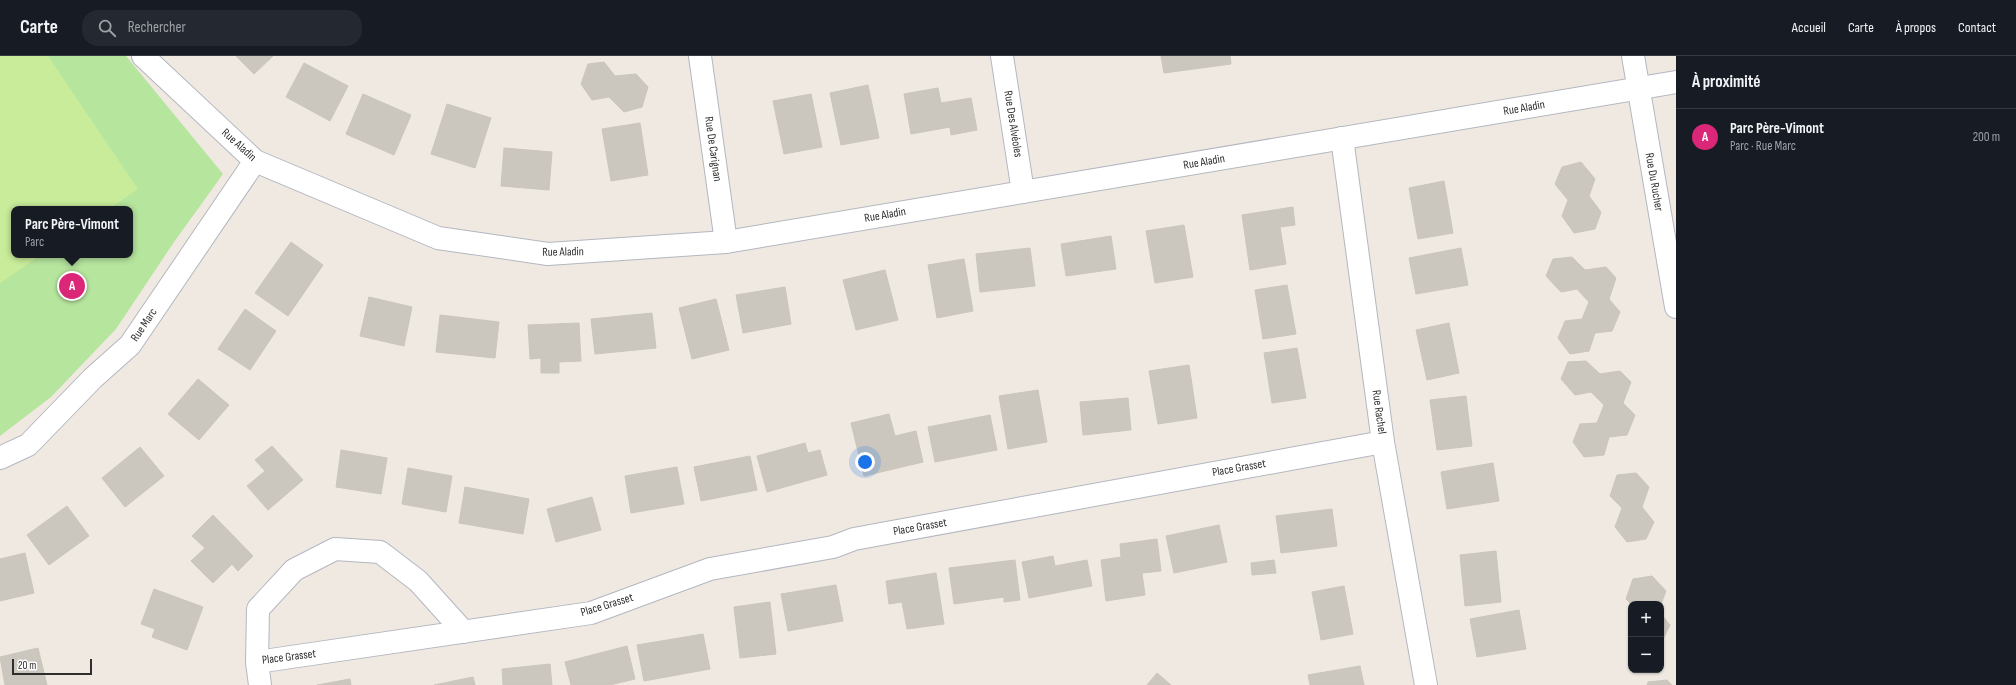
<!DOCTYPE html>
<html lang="fr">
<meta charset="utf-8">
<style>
:root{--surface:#171b24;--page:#242831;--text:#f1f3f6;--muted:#9ea1a6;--line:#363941;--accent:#db2777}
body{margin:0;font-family:"Sofia Sans Condensed",sans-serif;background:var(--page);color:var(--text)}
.controls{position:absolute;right:12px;bottom:12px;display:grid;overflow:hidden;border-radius:8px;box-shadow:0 1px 3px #0004}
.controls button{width:36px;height:36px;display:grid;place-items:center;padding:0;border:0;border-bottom:1px solid var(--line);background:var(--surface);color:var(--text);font:20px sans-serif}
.scale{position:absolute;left:12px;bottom:10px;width:80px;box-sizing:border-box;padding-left:4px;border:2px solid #2e2e2e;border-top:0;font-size:11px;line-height:14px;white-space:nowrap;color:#2e2e2e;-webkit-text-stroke:3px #fff;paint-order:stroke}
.you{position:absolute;left:865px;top:406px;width:14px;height:14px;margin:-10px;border:3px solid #fff;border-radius:50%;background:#1a73e8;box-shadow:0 0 0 6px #1a73e833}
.badge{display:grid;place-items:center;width:26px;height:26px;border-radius:50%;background:var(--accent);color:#fff;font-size:13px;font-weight:700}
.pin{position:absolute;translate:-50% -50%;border:2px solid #fff;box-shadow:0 1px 4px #0006}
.popup{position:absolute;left:11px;top:150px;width:122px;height:52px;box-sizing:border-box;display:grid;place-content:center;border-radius:8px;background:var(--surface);filter:drop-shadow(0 1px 3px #0005);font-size:13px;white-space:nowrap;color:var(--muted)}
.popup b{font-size:15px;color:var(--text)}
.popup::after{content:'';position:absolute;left:50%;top:100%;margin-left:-8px;border:8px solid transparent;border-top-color:var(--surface)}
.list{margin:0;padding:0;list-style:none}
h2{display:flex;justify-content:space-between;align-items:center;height:52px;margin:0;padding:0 16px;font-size:17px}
h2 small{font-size:13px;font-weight:400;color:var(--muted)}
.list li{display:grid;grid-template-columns:26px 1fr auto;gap:12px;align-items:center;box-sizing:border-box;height:56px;padding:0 16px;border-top:1px solid var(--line)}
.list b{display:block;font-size:15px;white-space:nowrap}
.list p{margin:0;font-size:13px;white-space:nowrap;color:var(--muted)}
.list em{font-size:13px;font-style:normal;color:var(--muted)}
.icon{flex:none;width:22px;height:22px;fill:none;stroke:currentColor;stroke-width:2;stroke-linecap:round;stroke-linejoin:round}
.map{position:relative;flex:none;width:1676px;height:629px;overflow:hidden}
header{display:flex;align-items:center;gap:24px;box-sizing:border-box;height:56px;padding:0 20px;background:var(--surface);border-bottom:1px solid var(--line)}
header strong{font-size:19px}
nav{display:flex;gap:22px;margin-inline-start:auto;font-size:14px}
.search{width:280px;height:36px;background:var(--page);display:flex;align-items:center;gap:10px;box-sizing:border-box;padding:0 14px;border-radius:16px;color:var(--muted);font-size:15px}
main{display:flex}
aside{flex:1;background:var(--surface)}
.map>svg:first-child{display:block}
.green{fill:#b6e59e;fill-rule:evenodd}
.pitch{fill:#c9ec9a}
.building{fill:#cbc7bf;stroke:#cbc5ba}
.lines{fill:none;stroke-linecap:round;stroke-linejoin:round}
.street-casing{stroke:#b4b7c1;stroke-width:24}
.street{stroke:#fff;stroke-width:22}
.labels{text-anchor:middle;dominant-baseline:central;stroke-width:3;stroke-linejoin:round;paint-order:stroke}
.street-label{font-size:12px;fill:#2e2e2e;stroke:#fff}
</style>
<header>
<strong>Carte</strong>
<div class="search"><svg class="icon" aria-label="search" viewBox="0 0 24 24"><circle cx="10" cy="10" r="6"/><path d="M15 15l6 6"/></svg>Rechercher</div>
<nav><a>Accueil</a><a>Carte</a><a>À propos</a><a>Contact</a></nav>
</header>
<main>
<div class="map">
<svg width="1676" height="629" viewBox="0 0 1676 629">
<rect width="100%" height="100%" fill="#efe9e1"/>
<!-- green -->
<path class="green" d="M0 0H126L223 118 174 186 116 273 51 341 0 380ZM14 153H130V199H14Z"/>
<!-- pitch -->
<path class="pitch" d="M0 0H48L138 133 109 153H14V199H41L0 227Z"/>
<!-- building -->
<g class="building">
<path d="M236 0H273L254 18Z"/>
<path d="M1161 0H1230L1231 8 1164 17Z"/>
<path d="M604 6 615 20 636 18 648 31 642 51 624 56 609 41 592 44 581 28 588 8Z"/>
<path d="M304 7 348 30 330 65 286 41Z"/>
<path d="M868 29 879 82 841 89 830 37Z"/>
<path d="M938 32 941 47 971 42 977 74 951 79 950 71 911 78 904 38Z"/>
<path d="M363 38 411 59 394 99 346 78Z"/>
<path d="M811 38 822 91 784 98 773 45Z"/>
<path d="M447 48 491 62 475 112 431 98Z"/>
<path d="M640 67 648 119 611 125 602 73Z"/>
<path d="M504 92 552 96 549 134 501 130Z"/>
<path d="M1581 106 1595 123 1589 140 1601 156 1595 173 1574 177 1562 160 1568 144 1555 128 1562 111Z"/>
<path d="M1444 125 1453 177 1418 183 1409 132Z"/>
<path d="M1293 151 1295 169 1280 171 1286 208 1250 214 1242 159Z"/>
<path d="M1184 169 1193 221 1155 227 1146 175Z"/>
<path d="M1111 180 1116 213 1066 220 1061 188Z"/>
<path d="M291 186 323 209 288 260 255 237Z"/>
<path d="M1030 192 1035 230 980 236 976 198Z"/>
<path d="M1461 192 1468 229 1416 238 1409 202Z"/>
<path d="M1572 201 1585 214 1606 211 1616 222 1609 243 1620 256 1612 275 1595 277 1589 295 1570 298 1558 282 1565 265 1582 263 1589 246 1577 233 1561 236 1546 220 1553 203Z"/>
<path d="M964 203 973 255 937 262 928 209Z"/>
<path d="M885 214 898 264 856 274 843 224Z"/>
<path d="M1287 229 1296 278 1263 283 1255 234Z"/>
<path d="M785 231 791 268 743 277 736 239Z"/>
<path d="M369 241 412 251 404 290 360 280Z"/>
<path d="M716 243 729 294 692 303 679 252Z"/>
<path d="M245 253 276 275 250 314 218 293Z"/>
<path d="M652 257 656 292 595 298 591 263Z"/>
<path d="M440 259 499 266 495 302 436 296Z"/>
<path d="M579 267 581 305 559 306V317H541V302L530 303 528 269Z"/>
<path d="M1449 267 1459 317 1427 324 1416 274Z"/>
<path d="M1297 292 1306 342 1272 347 1264 297Z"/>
<path d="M1586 305 1600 318 1620 315 1631 326 1623 347 1635 359 1627 379 1609 381 1604 399 1584 401 1573 386 1580 368 1597 367 1604 349 1591 336 1575 339 1561 323 1568 306Z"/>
<path d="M1189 309 1197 362 1158 368 1149 315Z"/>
<path d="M198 323 229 349 199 384 168 358Z"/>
<path d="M1038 334 1047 386 1008 393 999 340Z"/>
<path d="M1466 340 1472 390 1437 394 1430 344Z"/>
<path d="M1128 342 1131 374 1083 379 1080 346Z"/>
<path d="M889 358 895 380 916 375 923 406 864 420 851 367Z"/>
<path d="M990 359 997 394 935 406 928 371Z"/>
<path d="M805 387 808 397 820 394 827 419 767 436 757 400Z"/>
<path d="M272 390 303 424 268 454 247 430 265 415 255 404Z"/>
<path d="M140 391 164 420 125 451 102 422Z"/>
<path d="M341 394 387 402 381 438 336 431Z"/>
<path d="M750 400 757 434 701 445 694 411Z"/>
<path d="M1493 407 1499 445 1447 453 1441 416Z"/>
<path d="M677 411 684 448 631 457 625 420Z"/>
<path d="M408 412 452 420 446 456 402 448Z"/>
<path d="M1636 417 1649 431 1642 451 1654 466 1646 483 1627 486 1615 471 1622 452 1610 440 1617 419Z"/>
<path d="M465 431 529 443 523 478 459 467Z"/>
<path d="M592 441 601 474 556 486 547 453Z"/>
<path d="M67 450 89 480 49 509 27 479Z"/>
<path d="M1332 453 1337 490 1281 497 1276 460Z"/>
<path d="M213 459 253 500 238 515 232 508 213 527 191 505 205 492 192 480Z"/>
<path d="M1219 469 1227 506 1174 517 1166 480Z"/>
<path d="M1157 483 1161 515 1142 517 1145 539 1106 545 1101 504 1121 501 1120 488Z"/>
<path d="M1496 495 1501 546 1465 550 1460 499Z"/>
<path d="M25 497 34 537 0 545V503Z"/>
<path d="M1053 500 1055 510 1087 504 1092 530 1029 542 1022 506Z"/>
<path d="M1015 504 1020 544 1004 546V541L954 548 949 512Z"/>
<path d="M1274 504 1276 517 1252 519 1251 507Z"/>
<path d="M936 517 944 568 907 573 902 546 889 548 886 525Z"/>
<path d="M1652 520 1666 535 1661 548H1631L1626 543 1633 523Z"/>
<path d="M836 529 843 565 788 575 781 538Z"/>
<path d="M1344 530 1353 578 1321 584 1312 536Z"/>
<path d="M154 533 203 551 187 594 152 581 155 573 141 568Z"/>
<path d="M770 546 776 598 740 602 734 551Z"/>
<path d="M1519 554 1526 593 1477 601 1470 563Z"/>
<path d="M1661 558 1670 569 1661 587Z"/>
<path d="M703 578 710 613 644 625 637 589Z"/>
<path d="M627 590 635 623 610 629H571L565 606Z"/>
<path d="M38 592 47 629H5L0 601Z"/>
<path d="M550 608 552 629H503L502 613Z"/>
<path d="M1360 610 1364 629H1310L1308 619Z"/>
<path d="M1157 617 1171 629H1147Z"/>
<path d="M473 621 475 629H434Z"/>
<path d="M350 623 351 629H317Z"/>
<path d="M1667 624 1672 629H1647L1648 626Z"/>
</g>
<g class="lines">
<defs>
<g id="street">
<path d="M143 0 255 105 438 182 548 198 726 186 1676 26"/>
<path d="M700 0 726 186"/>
<path d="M1002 0 1023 136"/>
<path d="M1633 0 1676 251"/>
<path d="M1342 82 1383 386 1426 629"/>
<path d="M0 402 28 389 93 322 130 289 255 105"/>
<path d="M257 606 591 557 710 513 833 491 854 483 1383 386"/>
<path d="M260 629 257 606 258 553 294 514 335 493 380 496 418 525 464 576"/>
</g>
</defs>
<!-- street casing -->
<use href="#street" class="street-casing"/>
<!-- street -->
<use href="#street" class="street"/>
</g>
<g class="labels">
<!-- street labels -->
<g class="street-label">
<text transform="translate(1524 52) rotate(-10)">Rue Aladin</text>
<text transform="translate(1013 68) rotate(81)">Rue Des Alvéoles</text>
<text transform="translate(239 89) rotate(42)">Rue Aladin</text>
<text transform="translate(713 93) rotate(82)">Rue De Carignan</text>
<text transform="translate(1204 106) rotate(-10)">Rue Aladin</text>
<text transform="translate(1654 126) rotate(80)">Rue Du Rucher</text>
<text transform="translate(885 159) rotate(-10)">Rue Aladin</text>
<text transform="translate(563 196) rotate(-1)">Rue Aladin</text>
<text transform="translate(144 269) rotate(-56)">Rue Marc</text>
<text transform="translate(1379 356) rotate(82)">Rue Rachel</text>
<text transform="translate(1239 412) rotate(-10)">Place Grasset</text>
<text transform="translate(920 471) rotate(-10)">Place Grasset</text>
<text transform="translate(607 549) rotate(-17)">Place Grasset</text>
<text transform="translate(289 601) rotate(-7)">Place Grasset</text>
</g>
</g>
</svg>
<div class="controls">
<button>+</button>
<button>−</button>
</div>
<div class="scale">20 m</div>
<div class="you"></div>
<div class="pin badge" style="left:72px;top:230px">A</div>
<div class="popup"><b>Parc Père-Vimont</b>Parc</div>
</div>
<aside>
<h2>À proximité<small></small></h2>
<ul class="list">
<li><span class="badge">A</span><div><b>Parc Père-Vimont</b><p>Parc · Rue Marc</p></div><em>200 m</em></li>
</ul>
</aside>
</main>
